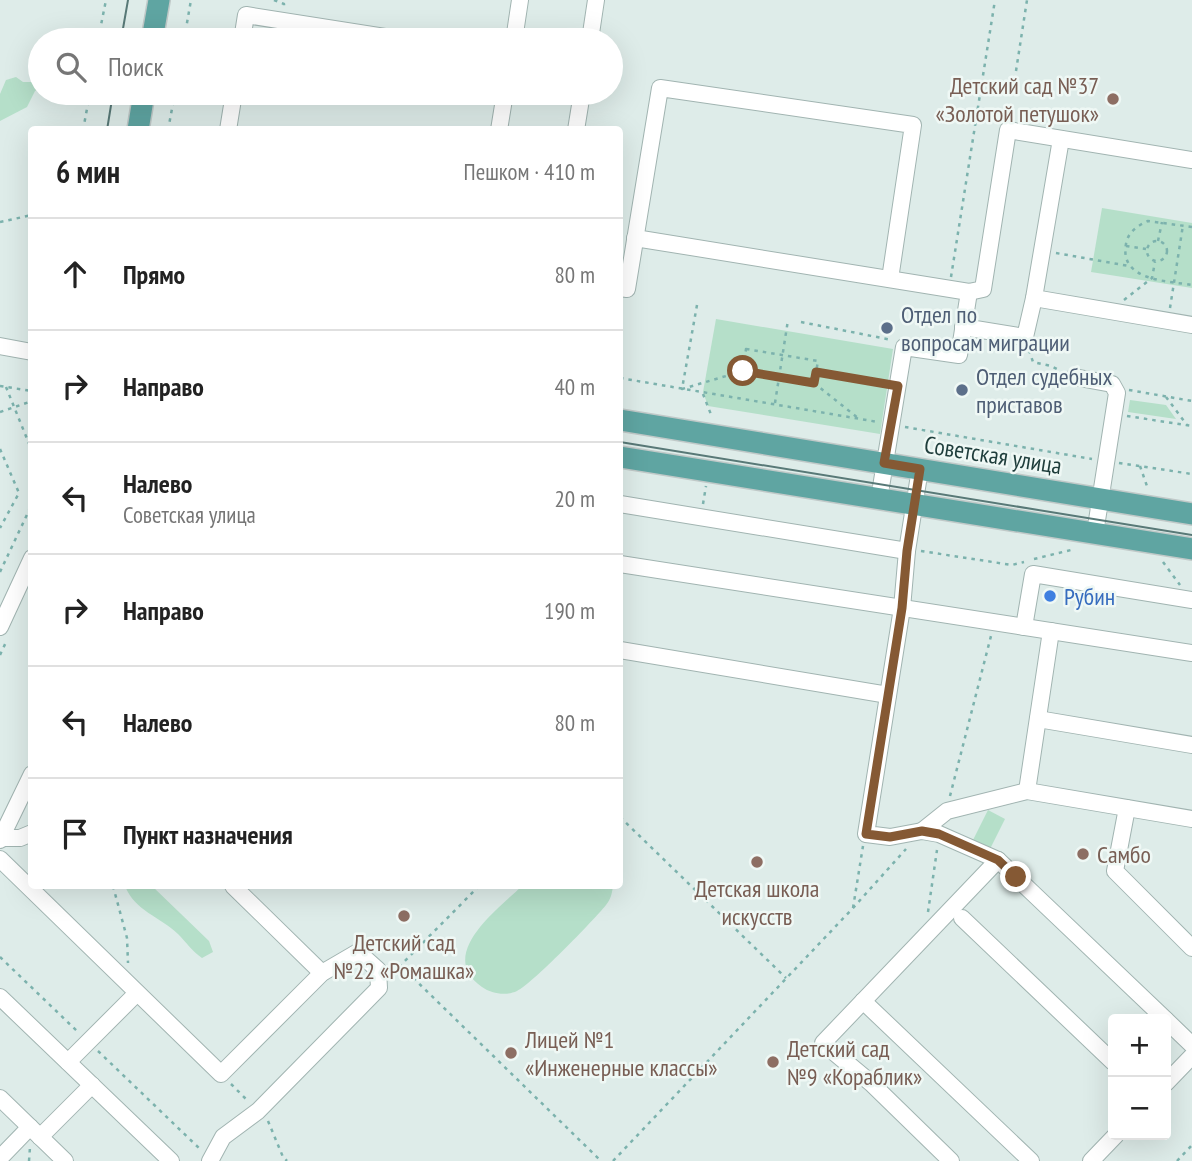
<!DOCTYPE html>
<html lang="ru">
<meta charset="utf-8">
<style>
:root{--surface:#fff;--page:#f6f6f6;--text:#222;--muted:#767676;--line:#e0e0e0}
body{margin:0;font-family:"PT Sans Narrow",sans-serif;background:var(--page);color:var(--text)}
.controls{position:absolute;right:21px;bottom:21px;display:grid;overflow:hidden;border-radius:7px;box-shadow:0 7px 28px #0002}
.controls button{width:63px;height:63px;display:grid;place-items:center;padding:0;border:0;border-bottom:2px solid var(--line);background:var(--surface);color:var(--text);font:35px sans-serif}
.stop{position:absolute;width:21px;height:21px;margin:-16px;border:5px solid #855934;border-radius:50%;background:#fff}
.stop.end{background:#855934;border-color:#fff;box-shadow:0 2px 7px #0008}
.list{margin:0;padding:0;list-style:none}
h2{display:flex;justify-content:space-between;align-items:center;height:91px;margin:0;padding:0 28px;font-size:30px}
h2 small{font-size:23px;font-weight:400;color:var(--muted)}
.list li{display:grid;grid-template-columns:46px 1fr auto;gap:21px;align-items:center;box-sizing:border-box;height:112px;padding:0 28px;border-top:2px solid var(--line)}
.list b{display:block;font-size:26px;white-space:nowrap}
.list p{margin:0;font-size:23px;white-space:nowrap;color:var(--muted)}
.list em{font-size:23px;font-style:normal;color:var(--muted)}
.icon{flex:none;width:38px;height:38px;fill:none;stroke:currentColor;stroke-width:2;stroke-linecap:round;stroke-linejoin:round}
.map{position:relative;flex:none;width:1192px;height:1161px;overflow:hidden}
.search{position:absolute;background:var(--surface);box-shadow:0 7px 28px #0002;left:28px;top:28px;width:595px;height:77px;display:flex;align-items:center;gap:18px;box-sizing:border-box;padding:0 24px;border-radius:38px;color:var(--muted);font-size:26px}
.panel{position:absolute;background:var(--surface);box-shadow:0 7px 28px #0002;left:28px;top:126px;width:595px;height:763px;border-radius:7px}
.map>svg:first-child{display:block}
.green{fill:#b5dfc9}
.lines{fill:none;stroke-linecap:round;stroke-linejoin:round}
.minor-casing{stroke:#a1b4b1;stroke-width:18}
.major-casing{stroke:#c0c9c8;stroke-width:24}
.path{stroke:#7cb2ad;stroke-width:2.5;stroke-dasharray:3.5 5;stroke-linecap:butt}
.minor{stroke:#fff;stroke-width:16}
.major{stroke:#5fa5a2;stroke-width:21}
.tram{stroke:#587977;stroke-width:2}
.route{stroke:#855934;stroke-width:9}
.education-dot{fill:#8d6e63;stroke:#eff8f5;stroke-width:2.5}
.service-dot{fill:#5c6f8a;stroke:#eff8f5;stroke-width:2.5}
.shop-dot{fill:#3f7fe0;stroke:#eff8f5;stroke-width:2.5}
.labels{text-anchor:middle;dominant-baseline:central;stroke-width:5;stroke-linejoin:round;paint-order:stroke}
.education-label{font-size:24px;fill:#785e54;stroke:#eff8f5;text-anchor:start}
.service-label{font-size:24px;fill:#4e5e75;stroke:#eff8f5;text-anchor:start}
.street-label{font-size:24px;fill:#1e3d3b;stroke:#eff8f5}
.shop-label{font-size:24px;fill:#366cbe;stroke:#eff8f5;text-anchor:start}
</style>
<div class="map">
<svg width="1192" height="1161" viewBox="0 0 1192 1161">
<rect width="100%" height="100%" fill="#deece9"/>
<!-- green -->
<g class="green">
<path d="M40 70V88L35 91 27 107 0 121V94L6 80 16 77 23 82H31Z"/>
<path d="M1102 208 1192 223V288L1091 272Z"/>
<path d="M716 319 893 349 880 434 708 406 703 392Z"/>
<path d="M1130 400 1166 405 1176 419 1128 412Z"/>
<path d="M988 810 1005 819 990 849 973 840Z"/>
<path d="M125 886H152L209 941 213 952 202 958C192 951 186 942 178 934 159 916 135 911 125 886Z"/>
<path d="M522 886H613C612 893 611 899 606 905 593 921 533 983 517 991 506 996 492 994 482 987 435 955 499 908 522 886Z"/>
</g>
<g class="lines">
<defs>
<g id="minor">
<path d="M242 40 246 15 404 40"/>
<path d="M514 40 520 0"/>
<path d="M590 40 596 0"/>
<path d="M228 130 234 93"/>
<path d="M499 130 505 93"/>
<path d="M576 130 582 93"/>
<path d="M1061 139 1034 298 1192 325"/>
<path d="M635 238 969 292 983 289 1008 130 1192 160"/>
<path d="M620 288 627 289 660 88 913 125 890 279"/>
<path d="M963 327 1025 337 1034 298"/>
<path d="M0 346 32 352"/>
<path d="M1074 377 1112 384 1117 393 1095 533"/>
<path d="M920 469 907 551 902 608 866 834 890 837 922 831 939 834 998 860 1165 1019"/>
<path d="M879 499 904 347 959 355 969 292"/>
<path d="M620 504 907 551"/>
<path d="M620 564 1192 653"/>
<path d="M0 627 32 558"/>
<path d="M1024 627 1033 574 1192 600"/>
<path d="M620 650 888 695"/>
<path d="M1038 719 1192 745"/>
<path d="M1027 791 1051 631"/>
<path d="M1127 808 1115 871 1192 948"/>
<path d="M922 831 947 811 1027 791 1192 819"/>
<path d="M1 838H20L32 833"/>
<path d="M0 840 32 774"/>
<path d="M0 859 221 1074 322 973 358 952 378 970 379 988 258 1111 223 1137 210 1161"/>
<path d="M233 886 322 973"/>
<path d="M962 918 1113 1062"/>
<path d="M0 997 171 1161"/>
<path d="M863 1001 1031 1161"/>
<path d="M1166 1020 1192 1045"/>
<path d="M68 1062 137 993"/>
<path d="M1166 1083 1192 1056"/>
<path d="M0 1098 65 1161"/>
<path d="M40 1137 92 1085"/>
<path d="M0 1158 30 1127"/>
<path d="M951 1161 871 1083 823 1043 998 860"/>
<path d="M1091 1161 1116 1135"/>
</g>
<g id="major">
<path d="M152 40 159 0"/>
<path d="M138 130 144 93"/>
<path d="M620 420 1192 514"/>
<path d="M620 457 1192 549"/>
</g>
</defs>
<!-- minor casing -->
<use href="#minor" class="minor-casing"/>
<!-- major casing -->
<use href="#major" class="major-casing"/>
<!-- path -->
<g class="path">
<path d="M274 0 284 4V7"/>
<path d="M98 40 106 0"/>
<path d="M184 40 191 0"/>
<path d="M1016 71 1027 0"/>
<path d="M83 130 90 93"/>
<path d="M168 130 175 93"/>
<path d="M0 222 32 215"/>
<path d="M1192 227 1148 221C1137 226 1128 232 1126 244 1119 281 1168 281 1192 285"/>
<circle cx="1157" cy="251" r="10"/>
<path d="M1158 241 1162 222"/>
<path d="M1126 246 1146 249"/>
<path d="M1056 253 1129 266"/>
<path d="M951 277 995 0"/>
<path d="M1124 300 1152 278 1155 262"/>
<path d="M697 305 682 389 743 371"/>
<path d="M1170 308 1183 225"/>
<path d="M801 322 892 340"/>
<path d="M746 349 818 361 814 383 743 371Z"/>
<path d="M1029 350 1033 362 1051 366 1061 371"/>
<path d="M816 372 885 384"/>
<path d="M620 378 878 422"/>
<path d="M814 383 858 418"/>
<path d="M0 386 32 391"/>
<path d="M6 387 32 451"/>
<path d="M1129 390 1192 401"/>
<path d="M703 394 712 417"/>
<path d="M1166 397 1187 425"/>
<path d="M775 403 788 320"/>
<path d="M0 412 32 401"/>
<path d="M1127 416 1192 426"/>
<path d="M905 427 1092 459"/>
<path d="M0 449 19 493 0 528"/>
<path d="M1119 463 1192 474"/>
<path d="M1140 466 1148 489"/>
<path d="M703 504 706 486"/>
<path d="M921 551 1012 565 1024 562"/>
<path d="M1034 559 1075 549"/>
<path d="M1163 562 1180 585"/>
<path d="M0 572 32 504"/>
<path d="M0 655 7 640"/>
<path d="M950 796 991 636"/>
<path d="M620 817 786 978"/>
<path d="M113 886 127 938 128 963"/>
<path d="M853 908 863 846"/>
<path d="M928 912 937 850"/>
<path d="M0 957 78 1032"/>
<path d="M401 966 601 1161"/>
<path d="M393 973 479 886"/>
<path d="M98 1051 200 1149"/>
<path d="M876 1070 886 1043"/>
<path d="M231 1084 248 1101"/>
<path d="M268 1121 283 1157 287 1161"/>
<path d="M29 1161 30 1147"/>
<path d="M613 1161 853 908 906 849"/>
<path d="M1177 1161 1192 1145"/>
</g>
<!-- minor -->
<use href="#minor" class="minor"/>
<!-- major -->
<use href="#major" class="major"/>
<!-- tram -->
<g class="tram">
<path d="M121 40 128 0"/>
<path d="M107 130 113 93"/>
<path d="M620 442 1192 535"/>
</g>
</g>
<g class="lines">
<!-- route -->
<path class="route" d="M743 371 814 383 816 372 898 386 884 463 920 469 907 551 902 608 866 834 890 837 922 831 939 834 998 860 1016 877"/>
</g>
<!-- markers -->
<g class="education-dot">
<circle cx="1113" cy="99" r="7"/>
<circle cx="1083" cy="854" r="7"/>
<circle cx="757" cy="862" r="7"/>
<circle cx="404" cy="916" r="7"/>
<circle cx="511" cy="1053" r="7"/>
<circle cx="773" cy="1062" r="7"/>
</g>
<g class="service-dot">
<circle cx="887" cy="328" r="7"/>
<circle cx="962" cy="390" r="7"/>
</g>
<circle class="shop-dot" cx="1050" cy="596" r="7"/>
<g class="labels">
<!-- education labels -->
<g class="education-label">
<text x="1099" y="85" text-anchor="end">Детский сад №37<tspan x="1099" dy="28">«Золотой петушок»</tspan></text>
<text x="1097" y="854">Самбо</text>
<text x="757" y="888" text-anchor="middle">Детская школа<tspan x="757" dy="28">искусств</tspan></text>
<text x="404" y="942" text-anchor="middle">Детский сад<tspan x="404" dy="28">№22 «Ромашка»</tspan></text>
<text x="525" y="1039">Лицей №1<tspan x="525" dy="28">«Инженерные классы»</tspan></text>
<text x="787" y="1048">Детский сад<tspan x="787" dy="28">№9 «Кораблик»</tspan></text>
</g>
<!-- service labels -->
<g class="service-label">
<text x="901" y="314">Отдел по<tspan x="901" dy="28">вопросам миграции</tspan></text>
<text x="976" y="376">Отдел судебных<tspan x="976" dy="28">приставов</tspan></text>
</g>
<!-- street labels -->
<g class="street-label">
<text transform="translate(993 455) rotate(9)">Советская улица</text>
</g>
<!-- shop labels -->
<g class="shop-label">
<text x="1064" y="596">Рубин</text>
</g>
</g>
</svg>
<div class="controls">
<button>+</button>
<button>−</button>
</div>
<div class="stop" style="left:743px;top:371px"></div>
<div class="stop end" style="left:1016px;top:877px"></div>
<div class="search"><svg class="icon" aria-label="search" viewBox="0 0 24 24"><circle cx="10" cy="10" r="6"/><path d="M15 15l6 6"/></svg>Поиск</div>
<section class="panel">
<h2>6 мин<small>Пешком · 410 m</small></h2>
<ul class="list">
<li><svg class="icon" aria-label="ahead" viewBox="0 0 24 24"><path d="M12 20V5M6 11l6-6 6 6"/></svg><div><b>Прямо</b></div><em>80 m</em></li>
<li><svg class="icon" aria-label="right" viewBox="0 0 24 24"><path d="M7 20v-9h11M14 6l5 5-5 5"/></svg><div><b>Направо</b></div><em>40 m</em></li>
<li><svg class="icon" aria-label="left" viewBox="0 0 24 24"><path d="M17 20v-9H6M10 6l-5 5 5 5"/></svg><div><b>Налево</b><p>Советская улица</p></div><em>20 m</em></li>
<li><svg class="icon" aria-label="right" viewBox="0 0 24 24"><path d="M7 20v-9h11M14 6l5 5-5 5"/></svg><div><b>Направо</b></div><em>190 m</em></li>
<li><svg class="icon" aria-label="left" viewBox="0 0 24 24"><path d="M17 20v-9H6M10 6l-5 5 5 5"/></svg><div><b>Налево</b></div><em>80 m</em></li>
<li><svg class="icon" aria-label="arrive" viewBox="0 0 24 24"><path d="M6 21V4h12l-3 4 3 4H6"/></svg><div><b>Пункт назначения</b></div></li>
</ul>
</section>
</div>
